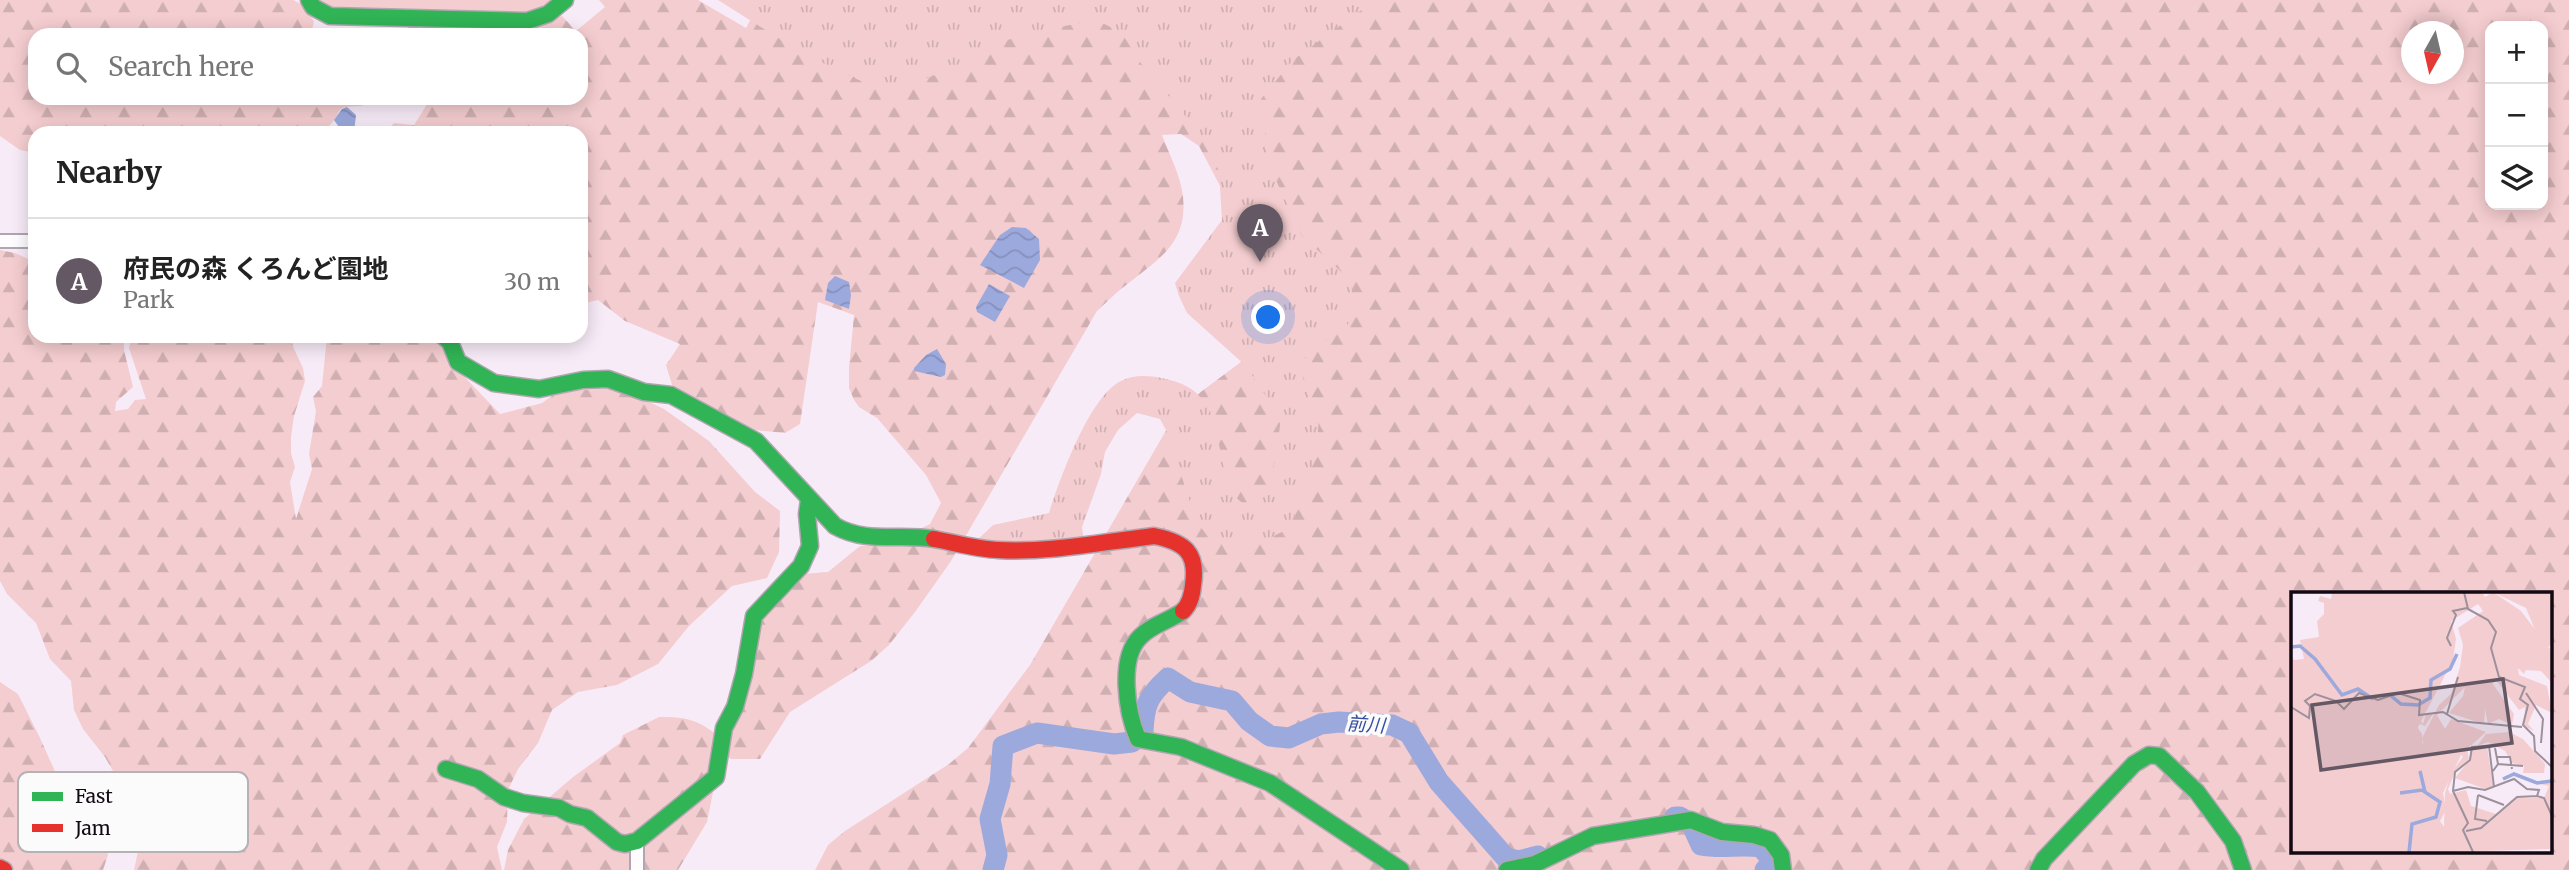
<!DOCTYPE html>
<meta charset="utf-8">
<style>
:root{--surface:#fff;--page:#f6f6f6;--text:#222;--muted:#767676;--line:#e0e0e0;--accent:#635863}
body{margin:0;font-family:Merriweather,"Noto Sans JP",serif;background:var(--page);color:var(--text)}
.controls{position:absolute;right:21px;top:21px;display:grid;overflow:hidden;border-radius:14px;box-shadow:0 4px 18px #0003}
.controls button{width:63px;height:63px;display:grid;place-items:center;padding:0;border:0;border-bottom:2px solid var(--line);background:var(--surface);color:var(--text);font:35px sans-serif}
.compass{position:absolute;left:2401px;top:21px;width:63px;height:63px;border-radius:50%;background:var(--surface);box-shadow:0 4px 18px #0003;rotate:188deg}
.you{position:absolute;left:1269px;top:318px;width:24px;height:24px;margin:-18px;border:5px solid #fff;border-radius:50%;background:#1a73e8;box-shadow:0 0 0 10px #1a73e833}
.badge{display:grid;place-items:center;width:46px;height:46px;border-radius:50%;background:var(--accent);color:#fff;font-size:23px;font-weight:700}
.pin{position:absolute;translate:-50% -58px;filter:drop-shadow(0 2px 4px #0008)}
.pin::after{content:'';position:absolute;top:37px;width:24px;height:21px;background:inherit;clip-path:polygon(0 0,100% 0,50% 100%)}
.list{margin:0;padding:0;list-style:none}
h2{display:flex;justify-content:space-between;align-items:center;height:91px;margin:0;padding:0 28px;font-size:30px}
h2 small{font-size:23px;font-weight:400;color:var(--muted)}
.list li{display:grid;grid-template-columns:46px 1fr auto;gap:21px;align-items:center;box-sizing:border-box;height:126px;padding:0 28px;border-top:2px solid var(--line)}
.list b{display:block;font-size:26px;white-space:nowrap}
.list p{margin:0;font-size:23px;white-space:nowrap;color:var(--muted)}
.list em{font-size:23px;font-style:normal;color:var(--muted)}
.icon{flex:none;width:38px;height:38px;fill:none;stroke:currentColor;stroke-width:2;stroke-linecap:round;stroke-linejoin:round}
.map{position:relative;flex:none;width:2569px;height:870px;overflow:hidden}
.search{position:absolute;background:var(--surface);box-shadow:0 4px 18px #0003;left:28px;top:28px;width:560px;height:77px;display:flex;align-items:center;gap:18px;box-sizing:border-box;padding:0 24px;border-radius:21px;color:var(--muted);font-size:26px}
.panel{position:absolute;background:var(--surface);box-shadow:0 4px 18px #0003;left:28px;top:126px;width:560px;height:217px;border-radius:21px}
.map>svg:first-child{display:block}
.grass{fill:#f4cdd0}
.forest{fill:url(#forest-firs);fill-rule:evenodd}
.park{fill:url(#park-tufts)}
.water{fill:url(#water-waves)}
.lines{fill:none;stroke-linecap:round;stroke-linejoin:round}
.river{stroke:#9ca9dd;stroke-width:21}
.street-casing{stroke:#b0a6b0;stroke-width:16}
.fast-casing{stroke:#b0a6b0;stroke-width:19}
.jam-casing{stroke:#b0a6b0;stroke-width:19}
.street{stroke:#fefcfe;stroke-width:12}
.fast{stroke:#30b455;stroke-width:16}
.jam{stroke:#e5322d;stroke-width:16}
.labels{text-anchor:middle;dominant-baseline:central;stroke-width:7;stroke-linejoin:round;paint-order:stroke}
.water-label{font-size:19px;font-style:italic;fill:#364fa1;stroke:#fbfbfb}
.inset-river{fill:none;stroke:#9ca9dd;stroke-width:3.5}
.inset-road{fill:none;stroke:#9c919c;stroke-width:2}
.view{fill:#635863;fill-opacity:0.15;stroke:#635863;stroke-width:3.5}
.inset-edge{fill:none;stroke:#130913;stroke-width:3.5}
.key{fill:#fbfbfb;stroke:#b5b2b5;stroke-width:2}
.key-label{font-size:19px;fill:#130913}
</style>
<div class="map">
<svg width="2569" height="870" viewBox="0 0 2569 870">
<defs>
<pattern id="forest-firs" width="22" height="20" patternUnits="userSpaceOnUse" patternTransform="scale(1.75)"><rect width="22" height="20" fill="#f4cdd0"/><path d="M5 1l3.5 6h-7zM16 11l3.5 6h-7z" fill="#d0afb2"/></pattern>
<pattern id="park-tufts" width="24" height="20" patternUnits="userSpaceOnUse" patternTransform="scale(1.75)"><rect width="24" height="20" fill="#f4cdd0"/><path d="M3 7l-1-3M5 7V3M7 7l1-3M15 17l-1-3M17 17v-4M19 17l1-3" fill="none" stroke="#d0afb2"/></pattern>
<pattern id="water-waves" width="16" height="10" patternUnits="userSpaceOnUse" patternTransform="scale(1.75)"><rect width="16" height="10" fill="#9ca9dd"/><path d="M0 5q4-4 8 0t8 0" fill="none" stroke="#8690bd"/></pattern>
</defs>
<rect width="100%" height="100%" fill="#f8ebf8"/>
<!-- grass -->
<path class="grass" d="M317 0H554L526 15 332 10Z"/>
<!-- forest -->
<g class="forest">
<path d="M0 0H293L301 4 314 21 311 35H35V98H360L362 106C331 106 345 110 329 126 326 128 322 130 319 133H35V153L20 150 0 136Z"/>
<path d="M599 0H698L746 28 761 0H2569V870H815L828 845 845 831 949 764 968 748 1030 665 1175 415 1202 391 1241 362 1255 341 1228 201 1199 146 1181 134 1162 135C1169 154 1181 176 1183 197 1188 244 1157 260 1125 286 1115 293 1106 303 1097 311L951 561 915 612 889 645 871 661 790 712 760 759H731L722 752 755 623 803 574 828 572 860 546H885L930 524 941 503 926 475 877 418 859 407 854 400 849 388V368L854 315 818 302 800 424 785 433 755 430 673 388 666 365 680 344 625 321 598 300 589 302 581 308V133H385L394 123 414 125 431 98H581V35H512L513 28 562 16 576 31 605 7ZM2490 26H2543V205H2490ZM2412 32H2454V74H2412ZM2292 594H2550V851H2292Z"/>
<path d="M408 26 469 28 471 35H406Z"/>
<path d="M0 250 15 253 35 262V336H115L124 339V350L133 387 116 402 115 411 128 409 135 400 146 399 129 348 131 340 138 336H290L294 349 303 368 305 381 294 416 291 437V453L295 467 290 482 296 519 312 469 309 454 316 411 313 397 322 386 327 336H436L457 369 500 414 542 403 559 391 621 388 664 409 709 441 755 492 780 511 779 552 767 578 732 586 689 626 658 664 617 685 578 692 552 710 538 743 518 769 508 790 507 822 497 847 502 870H134L141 837 137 813 105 757 83 729 74 710 71 681 50 659 36 623 7 594 0 581Z"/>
<path d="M0 682 18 694 40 738 71 807 99 837 108 855 103 870H0Z"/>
<path d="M659 717C686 717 697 719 718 736L714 787 707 822 678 870H504L508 850 524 819 573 777 620 743 623 735Z"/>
</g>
<!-- park -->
<path class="park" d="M718 0H1375L1293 60 1261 99 1269 165 1302 236 1348 278 1356 300 1347 327 1310 350 1300 367 1309 399 1319 418 1316 452 1303 497 1288 529 1251 547H1229L1209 538 1196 521 1168 434 1160 419 1137 413 1118 430 1105 452 1101 474 1082 527 1084 541 973 544 993 525 1049 513C1060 479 1088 400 1119 382 1132 375 1147 375 1161 378 1181 382 1194 387 1206 404 1220 424 1220 476 1235 496 1244 507 1250 506 1262 500L1272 480 1281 419 1246 366 1187 313 1179 296 1175 283 1222 220 1219 171 1197 130 1140 62 1121 32 1096 20 1028 33 990 46 940 74 903 85 863 82 802 53Z"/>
<!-- water -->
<g class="water">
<path d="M347 107 356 115 354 133H343L334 120 342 109Z"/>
<path d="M1012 227 1026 228 1039 239 1040 260 1024 288 980 265 1000 235Z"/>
<path d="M835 276 849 282 851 295 849 309 825 300 828 283Z"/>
<path d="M989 284 1010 296 995 322 977 312 976 307Z"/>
<path d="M937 349 946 364 945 375 941 377 914 371V368L926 355Z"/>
</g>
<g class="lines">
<!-- river -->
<g class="river">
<path d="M1675 817H1680L1692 825 1701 845C1721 849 1740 844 1761 847L1773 861 1765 870"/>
<path d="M993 870 997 855 990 819 1000 784 1003 746 1037 733 1114 744 1132 742 1143 732C1144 705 1148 696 1168 678L1190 692 1232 701 1249 721 1270 736 1289 738 1321 724 1339 722 1392 725 1409 733 1439 782 1506 858 1519 861 1538 856"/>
</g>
<defs>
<g id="street">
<path d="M0 241H35"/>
<path d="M637 841V870"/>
</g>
<g id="fast">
<path d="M309 0 313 7 330 16 527 21 548 14 565 0"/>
<path d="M443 336 450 342 458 362 494 383 539 389 583 380 608 379 644 392 671 395 756 441 835 526C867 544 900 533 934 539"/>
<path d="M1183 611C1169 621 1151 625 1140 637 1118 659 1127 713 1138 739L1181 747 1270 783 1401 870"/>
<path d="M446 769 478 779 504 797 523 803 559 808 570 814 587 818 617 842 625 844 637 841 716 777 724 728 735 707 744 674 754 616 801 566 810 546 807 514 809 500"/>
<path d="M1507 870 1535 864 1593 836 1691 820 1722 832 1754 835 1770 840 1781 855 1783 870"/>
<path d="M2038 870 2044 859 2134 764 2149 755 2159 756 2197 792 2233 841 2243 870"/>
</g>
<g id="jam">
<path d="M934 539C956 543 976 549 998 550 1050 553 1102 542 1154 536 1185 542 1198 553 1193 585 1192 596 1190 604 1183 611"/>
<path d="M0 868 4 870"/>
</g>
</defs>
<!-- street casing -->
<use href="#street" class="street-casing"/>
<!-- fast casing -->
<use href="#fast" class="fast-casing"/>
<!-- jam casing -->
<use href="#jam" class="jam-casing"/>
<!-- street -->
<use href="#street" class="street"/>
<!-- fast -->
<use href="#fast" class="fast"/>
<!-- jam -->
<use href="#jam" class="jam"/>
</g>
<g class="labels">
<!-- water labels -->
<g class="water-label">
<text transform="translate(1366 724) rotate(4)">前川</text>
</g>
</g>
<!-- overview -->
<g transform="translate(2291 592)">
<rect width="261" height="261" fill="#f8ebf8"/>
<path d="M202 0H261V52L256 56 246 43 235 16ZM196 154 202 194 194 197 164 186 178 169 180 156Z" fill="#f4cdd0"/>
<path d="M41 0H191L194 5 202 0 230 19 259 57 261 91 250 79 235 78 233 82 227 76 228 83 256 94 261 121 245 113 237 132 243 139 233 134 234 115 228 118 204 87 202 92 223 122 221 133 208 127 197 132 194 117 193 132 158 121 172 104 174 95 146 123 154 137 160 127 195 140 176 157 178 167 164 180 157 197 159 202 175 198 180 214 205 222 226 206H253L258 194 236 189 257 191 261 185 259 257 159 260 153 235 154 201 160 181 172 165 166 157 157 168 146 224 152 260H0V63L3 68 13 67 9 48 28 45 26 29 33 22V11L27 9 29 4 40 7ZM187 12 192 19 167 36 172 53 169 75 160 102 148 113 131 146 132 153 124 141 162 68 165 47 160 29ZM218 140 232 147 254 172 253 181H232L233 174 221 171 214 159 197 150 186 154 195 142Z" fill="#f4cdd0" fill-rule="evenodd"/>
<path d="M135 122H142L134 134 122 129 131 142V154L139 161 156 154 171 161 152 201 155 218 149 229 158 242 160 256 168 260H48L63 250 73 229 101 218 92 192 105 187 126 157 117 143 120 125 125 124 132 132Z" fill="#f4cdd0"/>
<path class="inset-river" d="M0 55 9 54 24 67 51 103 67 97 82 107M99 103 110 112 127 113 139 106 140 88 159 77 166 62M129 179 134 200M212 187 223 182 246 191 261 189M109 201 131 198 149 210 145 225 121 232 118 260"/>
<path class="inset-road" d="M173 0 177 17 197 28 205 40 200 56 208 85 234 95 229 107 237 113 232 133 243 144 244 159 261 175M160 54 156 46 165 23 162 19 176 16M235 101 252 127 250 151M0 115 18 126 19 114 14 109 24 102 45 109 53 117 68 101 87 108 107 101 129 108 128 123 152 120 167 129 231 135M156 122 167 85M206 165H219L221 177M207 172 232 174M202 179 207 172 204 156M162 199 177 195 194 198 223 187 236 197 248 198 246 204 253 206 261 224M187 203 184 227 196 229M187 203 213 213M175 239 190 236 226 205 246 204M182 260 172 238 177 231 162 199 164 180 179 168 181 155 198 154 203 195"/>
<path class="view" d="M212 87 221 151 30 178 21 113Z"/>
<rect width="261" height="261" class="inset-edge"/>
</g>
<!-- legend -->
<rect x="18" y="772" width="230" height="80" rx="10" class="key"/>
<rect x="32" y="792" width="31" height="9" fill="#30b455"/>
<rect x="32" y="824" width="31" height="8" fill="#e5322d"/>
<g class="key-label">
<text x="75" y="803">Fast</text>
<text x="75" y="835">Jam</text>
</g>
</svg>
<div class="controls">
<button>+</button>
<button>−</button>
<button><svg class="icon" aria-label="layers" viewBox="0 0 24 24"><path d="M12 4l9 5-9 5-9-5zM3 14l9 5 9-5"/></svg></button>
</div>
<svg class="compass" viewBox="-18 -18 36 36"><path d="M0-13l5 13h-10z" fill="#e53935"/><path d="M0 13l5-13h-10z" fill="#767676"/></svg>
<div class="you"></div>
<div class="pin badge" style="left:1260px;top:262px">A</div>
<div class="search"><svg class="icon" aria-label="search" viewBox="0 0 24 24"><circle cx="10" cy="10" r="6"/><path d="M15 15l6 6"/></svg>Search here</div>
<section class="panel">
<h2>Nearby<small></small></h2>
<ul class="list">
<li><span class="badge">A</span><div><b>府民の森 くろんど園地</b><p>Park</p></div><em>30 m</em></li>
</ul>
</section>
</div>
